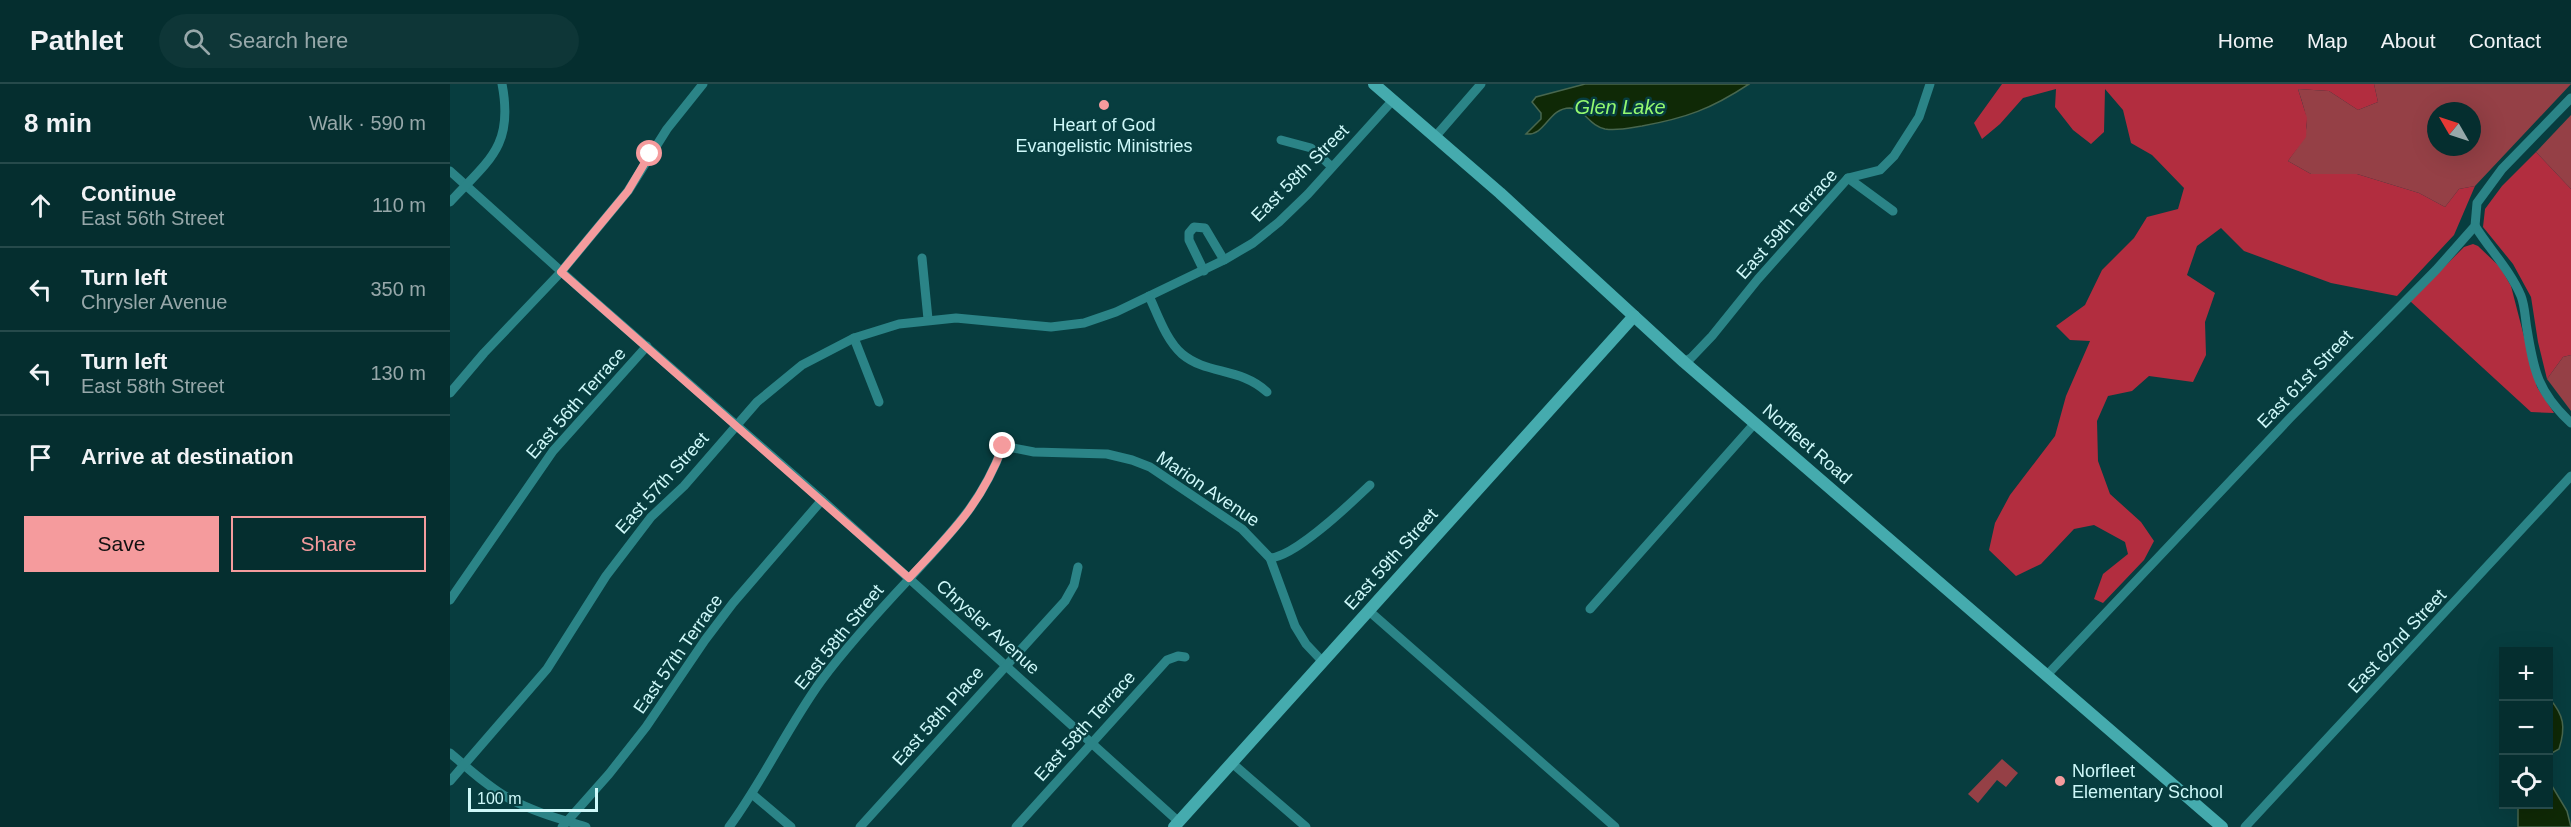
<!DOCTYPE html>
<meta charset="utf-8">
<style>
:root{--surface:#052e2f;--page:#0e3637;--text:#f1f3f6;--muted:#97a8aa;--line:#264a4b;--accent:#f59b9d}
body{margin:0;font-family:Helvetica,sans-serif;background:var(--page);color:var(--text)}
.controls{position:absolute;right:18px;bottom:18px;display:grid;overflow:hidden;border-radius:0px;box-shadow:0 6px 24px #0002}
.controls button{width:54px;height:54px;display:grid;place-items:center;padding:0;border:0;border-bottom:2px solid var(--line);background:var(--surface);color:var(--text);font:30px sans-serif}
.compass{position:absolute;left:1977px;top:18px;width:54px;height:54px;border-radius:50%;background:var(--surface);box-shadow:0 6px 24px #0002;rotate:309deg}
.scale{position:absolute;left:18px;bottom:15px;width:130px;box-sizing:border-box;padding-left:6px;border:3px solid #cef8f9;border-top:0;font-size:16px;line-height:21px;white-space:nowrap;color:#cef8f9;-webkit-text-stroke:4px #073d3f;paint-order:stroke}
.stop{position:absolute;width:18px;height:18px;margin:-14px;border:4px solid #f59b9d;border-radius:50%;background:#fff}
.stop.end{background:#f59b9d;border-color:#fff;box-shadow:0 2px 6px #0008}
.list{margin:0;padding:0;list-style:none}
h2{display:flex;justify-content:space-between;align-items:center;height:78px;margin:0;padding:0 24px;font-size:26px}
h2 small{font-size:20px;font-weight:400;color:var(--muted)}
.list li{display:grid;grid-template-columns:39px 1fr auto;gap:18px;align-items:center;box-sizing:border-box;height:84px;padding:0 24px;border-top:2px solid var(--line)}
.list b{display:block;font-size:22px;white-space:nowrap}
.list p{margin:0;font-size:20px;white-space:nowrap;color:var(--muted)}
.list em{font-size:20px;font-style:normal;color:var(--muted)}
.actions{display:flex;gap:12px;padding:18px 24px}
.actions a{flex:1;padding:14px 0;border:2px solid var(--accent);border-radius:0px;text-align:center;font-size:21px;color:var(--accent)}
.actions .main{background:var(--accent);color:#111}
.icon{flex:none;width:33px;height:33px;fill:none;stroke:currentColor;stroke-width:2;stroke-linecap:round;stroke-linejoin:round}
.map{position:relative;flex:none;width:2121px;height:743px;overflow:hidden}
header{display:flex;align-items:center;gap:36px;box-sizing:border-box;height:84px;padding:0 30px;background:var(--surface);border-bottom:2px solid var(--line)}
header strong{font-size:28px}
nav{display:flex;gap:33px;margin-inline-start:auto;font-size:21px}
.search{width:420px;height:54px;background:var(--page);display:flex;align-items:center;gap:15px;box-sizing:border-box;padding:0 21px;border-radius:33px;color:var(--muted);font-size:22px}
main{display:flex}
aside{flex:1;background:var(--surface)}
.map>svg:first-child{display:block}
.green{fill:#954046;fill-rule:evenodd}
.forest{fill:#b22d3f}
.water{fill:#0f2906;stroke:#48674f;stroke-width:1.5}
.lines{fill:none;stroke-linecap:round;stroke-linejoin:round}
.street{stroke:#2b8487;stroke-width:9}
.secondary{stroke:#45abae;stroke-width:12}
.route{stroke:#f59b9d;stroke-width:8}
.poi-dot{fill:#f59b9d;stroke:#073d3f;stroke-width:2}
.labels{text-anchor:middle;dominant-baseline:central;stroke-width:5;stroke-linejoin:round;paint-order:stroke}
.poi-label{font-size:18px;fill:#cef8f9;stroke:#073d3f}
.street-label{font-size:18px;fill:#cef8f9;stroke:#073d3f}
.water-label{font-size:20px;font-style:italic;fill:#94f970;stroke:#073d3f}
</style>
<header>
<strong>Pathlet</strong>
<div class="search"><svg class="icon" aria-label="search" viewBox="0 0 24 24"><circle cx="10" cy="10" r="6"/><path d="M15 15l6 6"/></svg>Search here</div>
<nav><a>Home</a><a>Map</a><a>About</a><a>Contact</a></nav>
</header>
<main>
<aside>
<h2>8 min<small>Walk · 590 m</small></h2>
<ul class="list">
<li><svg class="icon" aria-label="ahead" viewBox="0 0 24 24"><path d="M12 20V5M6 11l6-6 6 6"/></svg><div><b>Continue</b><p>East 56th Street</p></div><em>110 m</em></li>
<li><svg class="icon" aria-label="left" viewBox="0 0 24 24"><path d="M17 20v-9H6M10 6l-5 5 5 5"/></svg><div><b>Turn left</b><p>Chrysler Avenue</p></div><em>350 m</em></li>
<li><svg class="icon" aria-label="left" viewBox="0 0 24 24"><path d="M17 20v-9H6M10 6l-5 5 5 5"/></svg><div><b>Turn left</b><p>East 58th Street</p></div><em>130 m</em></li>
<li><svg class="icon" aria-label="arrive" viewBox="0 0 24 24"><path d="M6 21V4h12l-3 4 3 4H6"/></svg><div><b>Arrive at destination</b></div></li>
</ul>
<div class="actions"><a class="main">Save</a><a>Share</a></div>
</aside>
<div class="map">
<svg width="2121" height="743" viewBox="0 0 2121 743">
<rect width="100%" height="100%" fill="#073d3f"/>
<!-- green -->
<g class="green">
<path d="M1924 0H2121L2025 102 2009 105 1995 123 1969 109 1907 90H1861L1838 77C1862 44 1860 43 1848 5L1879 7 1908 26 1928 18ZM1986 27H2022V63H1986Z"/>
<path d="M2121 31V105L2086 68Z"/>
<path d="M2121 271V327L2097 295 2113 273Z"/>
<path d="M1552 675 1568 689 1556 703 1547 696 1528 719 1518 710Z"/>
</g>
<!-- forest -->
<g class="forest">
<path d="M1552 0H1924L1928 18 1908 26 1879 7 1848 5 1857 34 1856 53 1838 77 1861 90H1907L1969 109 1995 123 2009 105 2025 102 2004 151 1947 212 1881 199 1794 167 1771 144 1747 162 1737 191 1765 209 1755 238 1756 271 1743 298 1699 292 1682 307 1658 312 1647 337 1648 377 1660 410 1691 438 1704 457 1694 476 1653 519 1644 515 1653 490 1678 470 1675 458 1644 441 1624 445 1591 480 1566 492 1539 466 1545 439 1560 411 1605 352 1616 312 1640 257 1620 256 1606 242 1635 221 1652 186 1684 154 1697 133 1728 125 1734 104 1702 71 1681 59 1673 26 1655 5 1654 48 1641 60 1623 46 1605 23 1606 5 1573 14 1550 40 1532 55 1524 39Z"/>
<path d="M2086 68 2121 105V271L2113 273 2097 295 2088 258 2081 213 2063 180 2033 143 2035 125 2052 102Z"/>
<path d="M2023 160 2028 162 2050 183 2061 202 2087 303 2104 329 2081 328 1960 217 2014 163Z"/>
</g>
<!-- water -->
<g class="water">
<path d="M1135 0H1299C1261 25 1236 34 1192 42 1179 44 1168 47 1155 45 1139 42 1135 25 1120 24 1098 24 1096 52 1076 50L1091 35V29L1082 18 1086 13Z"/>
<path d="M2099 614C2114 631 2116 643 2109 665L2102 669 2099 668Z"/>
<path d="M2099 697 2117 727 2121 743H2068V721L2098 720Z"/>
</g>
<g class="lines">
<!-- street -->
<g class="street">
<path d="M985 53 1031 0"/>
<path d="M831 56 861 64 882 83"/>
<path d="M0 87 134 208 372 416 729 738"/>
<path d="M1398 94 1443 127"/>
<path d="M0 118C39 76 64 62 52 0"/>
<path d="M2025 142C2040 166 2060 186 2071 212 2075 222 2075 234 2077 245 2084 288 2088 308 2121 339"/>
<path d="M472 174 478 235"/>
<path d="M754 187 739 156V149L744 143 755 144 774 176"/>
<path d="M699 212C708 231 716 256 732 270 757 291 790 283 817 308"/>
<path d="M404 254 429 318"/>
<path d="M1234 278 1241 274 1262 252 1308 195 1398 94 1430 86 1444 72 1469 33 1480 0"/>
<path d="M0 309 34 269 111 188 178 107 217 45 253 0"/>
<path d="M820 474C845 473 901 419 920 401"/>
<path d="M0 516 103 367 197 262"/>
<path d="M1140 525 1305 339"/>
<path d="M919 527 1165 743"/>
<path d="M1597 591 1840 334 1986 186 2025 142 2027 119 2052 85 2121 14"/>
<path d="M0 669C19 685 38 703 60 715 84 728 110 735 136 743"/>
<path d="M782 679 856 743"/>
<path d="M0 697 97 585 156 492 201 433 234 402 307 318 352 281 404 254 449 240 506 234 601 243 634 239 666 228 774 176 803 159 829 138 858 110 943 16"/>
<path d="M302 710 341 743"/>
<path d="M112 743 159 690 196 643 255 556 283 519 372 416"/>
<path d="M279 743C313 697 337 644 371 597 398 561 429 527 460 494 501 448 531 421 553 362L584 368 657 370 682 376 700 383 792 445 820 474 845 542 856 560 873 578"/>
<path d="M410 743 615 517 624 501 628 483"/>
<path d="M566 743 717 576 728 572 735 573"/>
<path d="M1795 743 2121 392"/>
</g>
<!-- secondary -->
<g class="secondary">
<path d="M924 0 1050 109 1234 278 1772 743"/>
<path d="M724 743 1184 232"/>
</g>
</g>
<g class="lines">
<!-- route -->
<path class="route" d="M200 70 178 107 111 188 459 494C501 449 531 421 553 362"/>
</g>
<!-- markers -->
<g class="poi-dot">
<circle cx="654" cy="21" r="6"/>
<circle cx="1610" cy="697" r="6"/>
</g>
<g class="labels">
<!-- poi labels -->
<g class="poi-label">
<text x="654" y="41">Heart of God<tspan x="654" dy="21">Evangelistic Ministries</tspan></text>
<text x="1622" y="687" text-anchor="start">Norfleet<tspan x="1622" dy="21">Elementary School</tspan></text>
</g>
<!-- street labels -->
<g class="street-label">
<text transform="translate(850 89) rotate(-45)">East 58th Street</text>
<text transform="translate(1337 140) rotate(-48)">East 59th Terrace</text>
<text transform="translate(1855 295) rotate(-46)">East 61st Street</text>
<text transform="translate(126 319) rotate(-49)">East 56th Terrace</text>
<text transform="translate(1357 360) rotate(41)">Norfleet Road</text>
<text transform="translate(212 399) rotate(-48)">East 57th Street</text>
<text transform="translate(758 405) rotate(34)">Marion Avenue</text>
<text transform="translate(941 475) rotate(-48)">East 59th Street</text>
<text transform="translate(538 543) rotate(42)">Chrysler Avenue</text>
<text transform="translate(389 553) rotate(-51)">East 58th Street</text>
<text transform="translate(1947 557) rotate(-47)">East 62nd Street</text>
<text transform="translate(228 570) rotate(-55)">East 57th Terrace</text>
<text transform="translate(488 632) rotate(-48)">East 58th Place</text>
<text transform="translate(635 642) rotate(-48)">East 58th Terrace</text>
</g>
<!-- water labels -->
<g class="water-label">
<text x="1170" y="23">Glen Lake</text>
</g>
</g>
</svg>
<div class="controls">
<button>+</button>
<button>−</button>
<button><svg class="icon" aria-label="locate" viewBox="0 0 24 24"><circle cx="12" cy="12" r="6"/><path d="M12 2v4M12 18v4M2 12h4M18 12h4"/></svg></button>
</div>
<svg class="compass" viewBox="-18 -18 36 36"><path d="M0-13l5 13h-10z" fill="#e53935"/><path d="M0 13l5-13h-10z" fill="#97a8aa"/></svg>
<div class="scale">100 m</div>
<div class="stop" style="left:200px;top:70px"></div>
<div class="stop end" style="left:553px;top:362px"></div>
</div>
</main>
